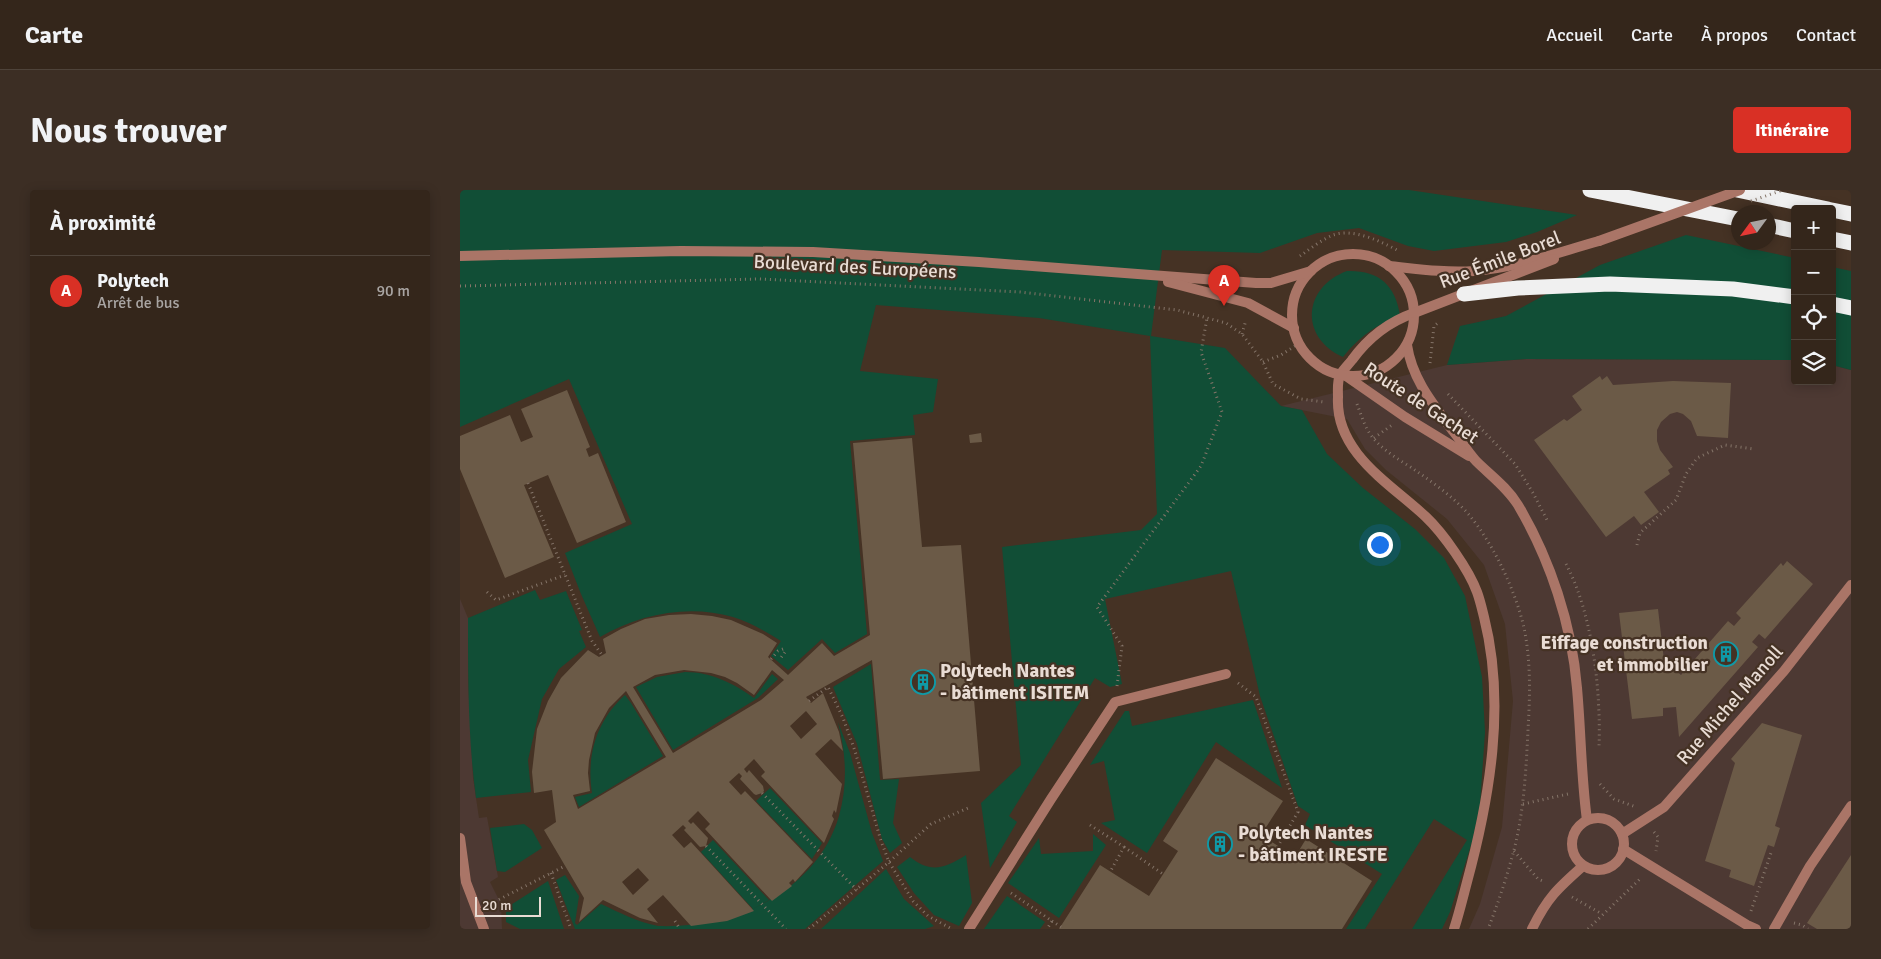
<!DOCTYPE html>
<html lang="fr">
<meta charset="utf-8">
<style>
:root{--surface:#34261b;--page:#3c2e24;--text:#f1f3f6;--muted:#a9a5a3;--line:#4e433a;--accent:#d93025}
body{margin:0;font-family:Signika,sans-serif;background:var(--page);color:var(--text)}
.controls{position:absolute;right:15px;top:15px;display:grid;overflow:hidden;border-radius:5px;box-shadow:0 2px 12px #0003}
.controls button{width:45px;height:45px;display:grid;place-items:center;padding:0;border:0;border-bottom:1px solid var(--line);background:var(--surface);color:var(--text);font:25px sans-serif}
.compass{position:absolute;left:1271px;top:15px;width:45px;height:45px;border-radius:50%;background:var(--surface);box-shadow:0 2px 12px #0003;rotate:237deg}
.scale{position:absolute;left:15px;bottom:12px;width:66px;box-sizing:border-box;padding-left:5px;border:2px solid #e9dcd4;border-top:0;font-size:14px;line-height:18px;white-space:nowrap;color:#e9dcd4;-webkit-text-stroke:4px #453224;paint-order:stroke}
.you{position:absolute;left:919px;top:354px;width:18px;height:18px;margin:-12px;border:4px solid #fff;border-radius:50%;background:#1a73e8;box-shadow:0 0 0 8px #1a73e833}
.badge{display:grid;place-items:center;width:32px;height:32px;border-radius:50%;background:var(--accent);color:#fff;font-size:16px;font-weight:700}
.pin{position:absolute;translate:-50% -41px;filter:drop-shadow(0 1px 2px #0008)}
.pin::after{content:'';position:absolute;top:26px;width:18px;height:15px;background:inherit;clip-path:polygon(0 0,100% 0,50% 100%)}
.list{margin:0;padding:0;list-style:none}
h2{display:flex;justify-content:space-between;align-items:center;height:65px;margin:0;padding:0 20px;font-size:21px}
h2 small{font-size:16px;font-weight:400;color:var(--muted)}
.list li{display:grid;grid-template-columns:32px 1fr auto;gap:15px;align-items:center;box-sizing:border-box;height:70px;padding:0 20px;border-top:1px solid var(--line)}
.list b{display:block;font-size:19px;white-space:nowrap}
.list p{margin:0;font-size:16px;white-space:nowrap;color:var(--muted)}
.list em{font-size:16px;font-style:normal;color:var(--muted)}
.icon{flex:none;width:28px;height:28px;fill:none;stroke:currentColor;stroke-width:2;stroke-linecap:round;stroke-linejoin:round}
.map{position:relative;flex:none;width:1391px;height:739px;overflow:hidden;border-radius:5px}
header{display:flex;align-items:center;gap:30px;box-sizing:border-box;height:70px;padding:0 25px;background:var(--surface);border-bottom:1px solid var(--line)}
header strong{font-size:24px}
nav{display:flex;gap:28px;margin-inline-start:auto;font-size:18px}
.intro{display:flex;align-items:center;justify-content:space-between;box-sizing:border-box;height:120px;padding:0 30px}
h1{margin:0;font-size:35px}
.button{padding:12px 22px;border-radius:5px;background:var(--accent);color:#fff;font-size:18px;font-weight:700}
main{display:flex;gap:30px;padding:0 30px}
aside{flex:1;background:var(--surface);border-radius:5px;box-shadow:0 2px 12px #0003}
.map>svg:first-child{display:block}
.commercial{fill:#4d3933}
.green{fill:#114e36}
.building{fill:#6b5a47;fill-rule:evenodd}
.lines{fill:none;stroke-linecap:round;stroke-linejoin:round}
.path{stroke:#857569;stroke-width:3;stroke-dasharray:1 4;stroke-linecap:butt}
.service{stroke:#aa7567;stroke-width:10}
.minor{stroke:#aa7567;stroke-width:10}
.tertiary{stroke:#aa7567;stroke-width:10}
.motorway{stroke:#f0f0f0;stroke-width:15}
.path-bridge{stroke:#857569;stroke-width:3;stroke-dasharray:1 4;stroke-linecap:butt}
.tertiary-bridge{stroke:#aa7567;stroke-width:10}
.labels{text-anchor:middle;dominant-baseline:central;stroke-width:4.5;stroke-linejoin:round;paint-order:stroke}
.street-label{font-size:19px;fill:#e9dcd4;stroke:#453224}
.poi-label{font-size:19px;font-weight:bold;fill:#e9dcd4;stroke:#453224;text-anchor:start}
</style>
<header>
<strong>Carte</strong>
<nav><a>Accueil</a><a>Carte</a><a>À propos</a><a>Contact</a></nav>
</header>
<div class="intro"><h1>Nous trouver</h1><a class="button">Itinéraire</a></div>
<main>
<aside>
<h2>À proximité<small></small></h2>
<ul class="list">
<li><span class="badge">A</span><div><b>Polytech</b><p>Arrêt de bus</p></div><em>90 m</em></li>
</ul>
</aside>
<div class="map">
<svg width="1391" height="739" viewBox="0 0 1391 739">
<rect width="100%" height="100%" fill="#453224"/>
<!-- commercial -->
<g class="commercial">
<path d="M1066 169 1335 170V191H1372V175L1391 180V739H1009L1020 714 1042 637 1053 511 1045 434 1024 375 987 329 926 280 905 259 887 229 821 216 987 175Z"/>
<path d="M0 409 8 428V490L13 588 19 628 27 627 38 687 30 692 41 714 42 739H0Z"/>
</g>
<!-- green -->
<g class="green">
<path d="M0 0H949L1117 25 1077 42 1046 52 974 61 948 56 899 38 857 43 800 63 702 60 691 146 765 158 821 216 842 220 867 264 903 298 955 339 984 368 1005 406 1022 487 1025 542 1020 615 1012 652 990 722 982 739H952L1007 650 974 629 905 739H886L922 684 845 635 850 624 838 616 800 506 771 381 645 409 662 494 650 497 635 488 549 626 557 632 530 678 521 613 561 575 542 357 681 340 697 324 690 146 579 128 416 115 400 181 478 189 473 222 453 225 455 245 390 251 407 444 375 463 362 449 328 480 311 466 321 451C306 442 290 432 273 427 228 414 180 424 140 447L121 404 105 363 172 334 109 189 0 237Z"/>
<path d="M1226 45 1335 68V170L1066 169 987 175 1000 136 1046 126 1140 75Z"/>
<path d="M1372 77 1391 81V180L1372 175Z"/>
<path d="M887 81C918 80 935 94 940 125 915 136 900 146 883 167 839 147 843 97 887 81Z"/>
<path d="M75 400 80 410 106 401 122 440 119 441 126 457 99 479 82 509 68 570 71 602 16 608C8 549 8 488 8 428Z"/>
<path d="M411 474 420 590 439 589 433 633 442 653 430 663 422 649 397 554 373 497Z"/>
<path d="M225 482C251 482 273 493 294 508L312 484 318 489 298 508 213 560 176 497 197 487Z"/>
<path d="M165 505 171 513 203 566 119 617 115 607 132 603C126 565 137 530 165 505Z"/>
<path d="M793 510 822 598 756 552 687 663 641 633 655 630 644 571 630 575 665 521H669L672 536Z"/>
<path d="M378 532 390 563 412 643 423 671 345 739H115L96 690 105 685 119 706 115 733 117 735 141 714C160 723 178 732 198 736 275 739 357 701 379 626 388 594 386 564 378 532Z"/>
<path d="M310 598 362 653 352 669 296 611Z"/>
<path d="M64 634 72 640 82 658 45 682 37 681 30 638Z"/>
<path d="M633 644 646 655 599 728 548 693 579 648 581 664 633 661Z"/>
<path d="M253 650 309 710 293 719 241 662Z"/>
<path d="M506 665 512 713 499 736 474 725 454 703 437 677 450 667C471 684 485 678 506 665Z"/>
<path d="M426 679 444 709 474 736 465 739H361Z"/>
<path d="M88 691 104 739H60L46 732V718Z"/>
<path d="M547 706 585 732 580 739H524Z"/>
</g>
<!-- building -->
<g class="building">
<path d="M1140 186 1142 190 1147 186 1153 195 1213 191 1271 193 1268 248 1237 246 1231 231 1223 224 1217 222 1210 224 1201 232 1197 240V251L1200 260 1213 277 1208 280 1210 284 1184 302 1199 322 1181 335 1174 326 1146 347 1074 250 1104 229 1107 231 1122 220 1112 206Z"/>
<path d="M107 200 130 257 126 259 129 267 138 263 166 332 117 353 88 285 64 295 94 367 45 388 0 279V246L50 225 61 252 73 247 61 219Z"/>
<path d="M521 243 522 252 510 253 509 245Z"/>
<path d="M452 248 462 357 501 355 520 581 423 589 412 470 346 507 351 513 363 503 379 542 383 561 371 549 355 564 382 594 376 623 374 620 372 626 374 629 364 653 301 586 305 582 294 569 284 579 287 583 289 580 303 596 304 601 302 603 296 605 294 604 280 589 282 586 279 583 269 592 281 605 285 601 353 672 335 692 333 689 329 693 332 696 312 711 245 639 250 634 238 621 228 631 231 634 233 632 248 648 246 656 240 657 238 655 224 640 226 638 223 635 212 645 224 658 231 652 294 721 267 731 231 736 203 705 187 719 198 733 180 728 143 710 119 732 124 708 84 640 96 632 92 600 74 603 72 582 77 539 88 511 101 488 128 460 139 467 146 463 143 449 161 439 185 429 209 425 231 424 252 426 271 430 303 444 317 453 308 467 328 485 362 453 374 466 410 445 393 253ZM224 480 251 483 265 487 277 493 294 505 312 480 324 490 301 510 213 563 173 497 195 485ZM166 501 206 567 118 619 113 605 130 601 128 583 129 570 135 543 149 518ZM346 521 357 534 341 549 330 536ZM178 678 189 690 173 705 162 692Z"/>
<path d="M1327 371 1353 394 1305 449 1299 444 1292 452 1298 457 1219 547 1216 517 1203 518V526L1172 529 1159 423 1198 419 1204 470 1221 485 1268 431 1274 436 1281 428 1276 423 1321 373 1323 376Z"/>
<path d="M1302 533 1342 545 1315 636 1320 638 1314 657 1308 655 1294 696 1269 687 1271 680 1245 671 1275 573 1271 569Z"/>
<path d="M756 568 823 611 801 645 835 667 846 649 912 691 882 739H599L640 675 689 706 718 661 703 651Z"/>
<path d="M1391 665V739H1357L1347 733Z"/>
</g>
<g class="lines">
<!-- path -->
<g class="path">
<path d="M840 66C850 59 861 50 873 45 893 38 920 51 937 60"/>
<path d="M0 96 299 89 560 102 717 120 766 133 782 144 803 172 813 194 841 209 864 212"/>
<path d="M782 144 786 130"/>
<path d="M803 172 821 165 838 154"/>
<path d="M970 173 974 136 979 132"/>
<path d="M988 204 1055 274 1073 303 1087 330"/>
<path d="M897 214C900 222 903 231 907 239 917 257 935 267 952 278 972 292 994 307 1010 326 1034 355 1056 402 1064 438 1071 471 1070 506 1068 540 1066 580 1064 621 1054 660 1047 686 1038 714 1028 739"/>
<path d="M914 248 932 235"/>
<path d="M68 293 132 451 142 465"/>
<path d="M1177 355 1180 343 1216 310 1226 284 1237 268 1265 255 1294 259"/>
<path d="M1106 374C1133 425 1141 501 1139 558"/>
<path d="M27 402 36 410 105 385"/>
<path d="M311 469 318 461 323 459 325 462 320 469"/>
<path d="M778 493 796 507 838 622 818 656"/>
<path d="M657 496 662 456 637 417 741 276 762 222 741 162 747 128"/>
<path d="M349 511 368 497 383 528 395 561 421 651 429 672 453 711 468 726 492 739"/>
<path d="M1140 594 1154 609 1176 617"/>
<path d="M302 603 397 700"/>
<path d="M1063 614 1108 604"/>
<path d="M630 635 664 657 650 682"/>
<path d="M1194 642 1198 647 1196 661"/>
<path d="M246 656 326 739"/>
<path d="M664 657 703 684"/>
<path d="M1054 661 1078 689 1085 692"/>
<path d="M91 683 111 739"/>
<path d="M551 703 592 731 587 739"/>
<path d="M1112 707 1142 724"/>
<path d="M30 714 105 676"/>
<path d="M1291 721 1312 660"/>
<path d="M215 731 220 739"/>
<path d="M592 731 601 737"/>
<path d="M1334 733 1342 735 1348 739"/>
<path d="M349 739 429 672 471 634 508 618"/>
<path d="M1128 739 1181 688"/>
</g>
<!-- service -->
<g class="service">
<path d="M954 123C928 132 908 148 892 170 888 175 883 180 880 185 877 192 878 200 878 207 875 263 931 294 966 327 983 343 1009 380 1017 402 1020 410 1022 419 1024 427 1046 514 1030 607 1007 692 1003 707 999 724 994 739"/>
<path d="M509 739 591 609 655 512 766 484"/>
</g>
<!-- minor -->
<g class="minor">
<path d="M947 155C952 189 973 214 993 241 1001 251 1008 262 1016 271 1030 285 1047 297 1058 315 1090 369 1112 435 1117 498 1121 542 1121 586 1127 630"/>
<path d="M886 186 945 227 1009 266"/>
<circle cx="1138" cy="654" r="26"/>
<path d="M1162 644 1204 617 1324 481 1391 395"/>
<path d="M0 648 6 692 24 739"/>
<path d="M1163 659 1287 735 1296 739"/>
<path d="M1072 739C1087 708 1098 698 1123 676"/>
<path d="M1314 739 1350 676 1391 616"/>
</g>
<!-- tertiary -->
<g class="tertiary">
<circle cx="893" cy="125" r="61"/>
<path d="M0 66 221 61 353 62 519 72 796 93H811L851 81"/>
<path d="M929 76C958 79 986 83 1014 81 1056 78 1099 62 1139 51"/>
<path d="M708 92 788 113 834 138"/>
<path d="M954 123 1094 69"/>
</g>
<!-- motorway -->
<g class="motorway">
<path d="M1130 0 1278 29"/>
<path d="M1277 0 1368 19"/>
<path d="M1372 20 1391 24"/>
<path d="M1308 35 1335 41"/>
<path d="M1372 49 1391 53"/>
<path d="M1004 104 1058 98 1150 94 1273 99 1335 107"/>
<path d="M1372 114 1391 118"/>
</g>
<!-- path-bridge -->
<path class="path-bridge" d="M1291 11 1323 0"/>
<!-- tertiary-bridge -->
<path class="tertiary-bridge" d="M1139 51 1280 0"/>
</g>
<!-- icons -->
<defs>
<symbol id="building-ring" viewBox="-11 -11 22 22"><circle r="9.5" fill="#453224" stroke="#0f9aa8" stroke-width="1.5"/><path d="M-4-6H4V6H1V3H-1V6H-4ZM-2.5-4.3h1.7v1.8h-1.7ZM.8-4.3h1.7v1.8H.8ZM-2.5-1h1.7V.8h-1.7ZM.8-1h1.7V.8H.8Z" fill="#0f9aa8"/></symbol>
</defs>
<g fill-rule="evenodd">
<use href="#building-ring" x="1252" y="450" width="28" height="28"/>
<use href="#building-ring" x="449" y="478" width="28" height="28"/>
<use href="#building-ring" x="746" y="640" width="28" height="28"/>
</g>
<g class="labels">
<!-- street labels -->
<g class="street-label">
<text transform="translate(1040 70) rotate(-21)">Rue Émile Borel</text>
<text transform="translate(395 77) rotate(3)">Boulevard des Européens</text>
<text transform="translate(961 213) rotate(33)">Route de Gachet</text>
<text transform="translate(1270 515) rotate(-49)">Rue Michel Manoll</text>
</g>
<!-- poi labels -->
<g class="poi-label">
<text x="1248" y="453" text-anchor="end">Eiffage construction<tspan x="1248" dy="22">et immobilier</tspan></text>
<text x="480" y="481">Polytech Nantes<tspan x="480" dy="22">- bâtiment ISITEM</tspan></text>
<text x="778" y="643">Polytech Nantes<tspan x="778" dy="22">- bâtiment IRESTE</tspan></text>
</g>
</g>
</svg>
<div class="controls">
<button>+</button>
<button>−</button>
<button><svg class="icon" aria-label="locate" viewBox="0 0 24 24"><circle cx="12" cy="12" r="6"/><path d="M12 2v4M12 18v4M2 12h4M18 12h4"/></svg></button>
<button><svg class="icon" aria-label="layers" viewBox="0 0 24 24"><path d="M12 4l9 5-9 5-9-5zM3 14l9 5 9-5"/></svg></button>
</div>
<svg class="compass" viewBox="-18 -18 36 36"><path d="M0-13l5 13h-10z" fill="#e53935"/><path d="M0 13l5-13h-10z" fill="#a9a5a3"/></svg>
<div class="scale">20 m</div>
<div class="you"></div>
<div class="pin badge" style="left:764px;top:116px">A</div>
</div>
</main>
